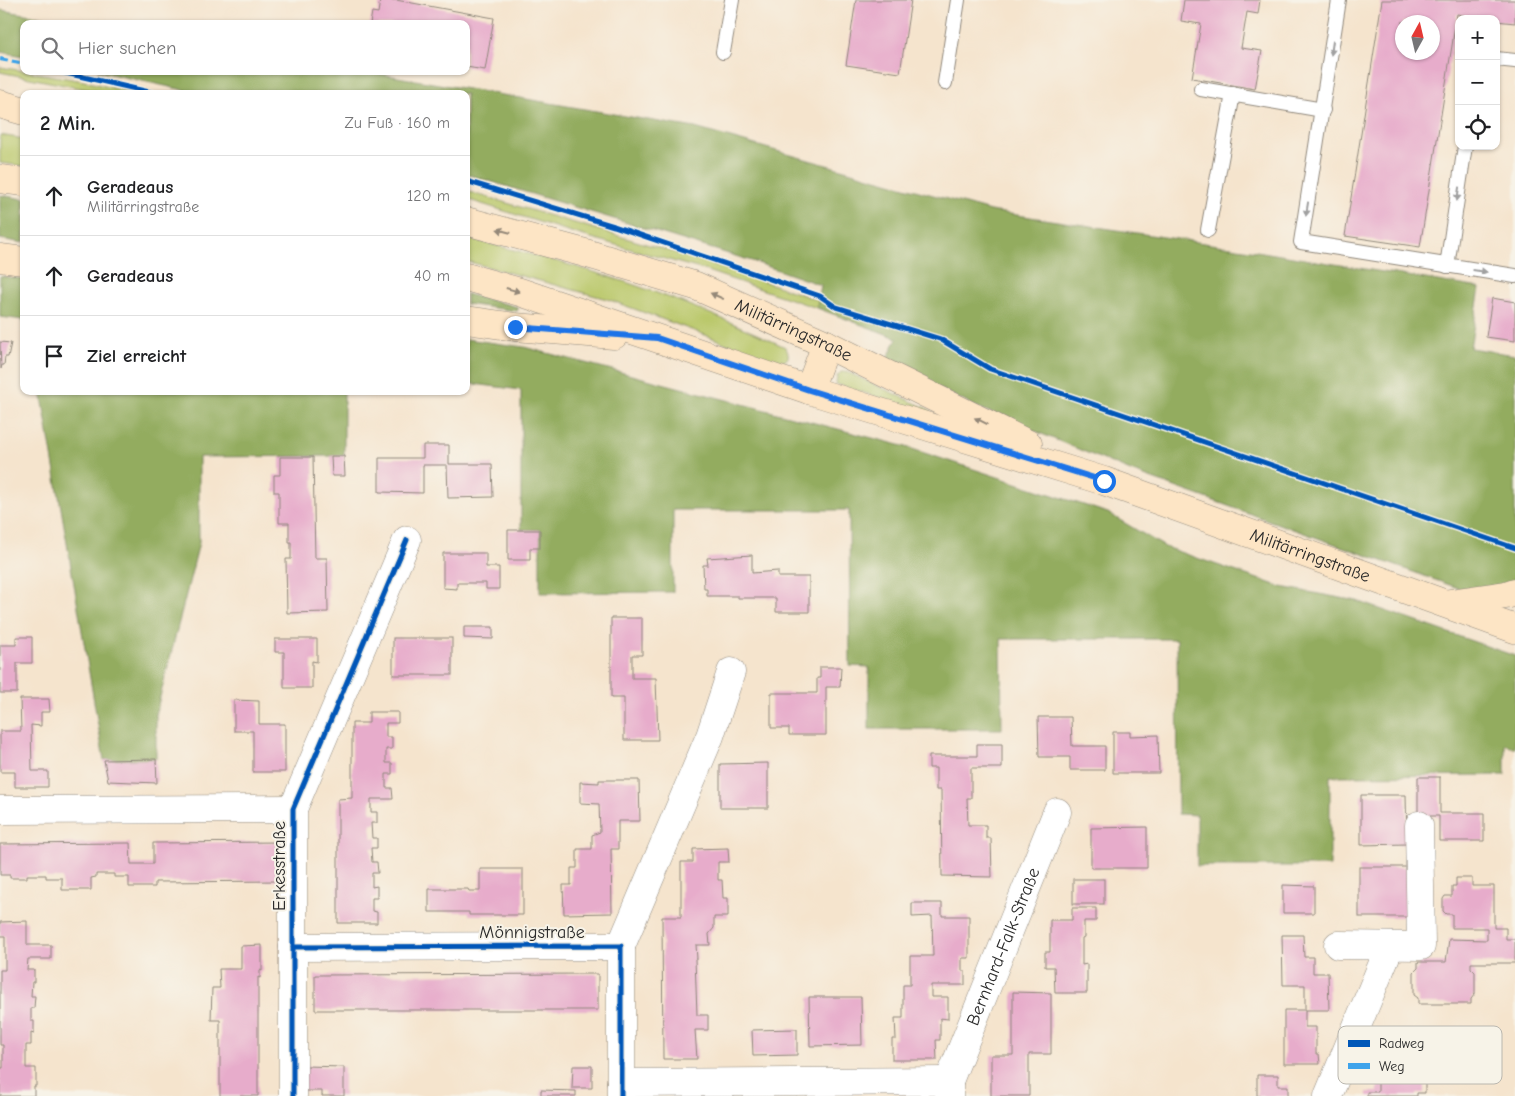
<!DOCTYPE html>
<html lang="de">
<meta charset="utf-8">
<style>
:root{--surface:#fff;--page:#f2f2f2;--text:#202124;--muted:#757577;--line:#e0e0e0}
body{margin:0;font-family:"Comic Neue",sans-serif;background:var(--page);color:var(--text)}
.controls{position:absolute;right:15px;top:15px;display:grid;overflow:hidden;border-radius:10px;box-shadow:0 1px 4px #0004}
.controls button{width:45px;height:45px;display:grid;place-items:center;padding:0;border:0;border-bottom:1px solid var(--line);background:var(--surface);color:var(--text);font:25px sans-serif}
.compass{position:absolute;left:1395px;top:15px;width:45px;height:45px;border-radius:50%;background:var(--surface);box-shadow:0 1px 4px #0004;rotate:8deg}
.stop{position:absolute;width:15px;height:15px;margin:-11px;border:4px solid #1a73e8;border-radius:50%;background:#fff}
.stop.end{background:#1a73e8;border-color:#fff;box-shadow:0 1px 5px #0008}
.list{margin:0;padding:0;list-style:none}
h2{display:flex;justify-content:space-between;align-items:center;height:65px;margin:0;padding:0 20px;font-size:21px}
h2 small{font-size:16px;font-weight:400;color:var(--muted)}
.list li{display:grid;grid-template-columns:32px 1fr auto;gap:15px;align-items:center;box-sizing:border-box;height:80px;padding:0 20px;border-top:1px solid var(--line)}
.list b{display:block;font-size:19px;white-space:nowrap}
.list p{margin:0;font-size:16px;white-space:nowrap;color:var(--muted)}
.list em{font-size:16px;font-style:normal;color:var(--muted)}
.icon{flex:none;width:28px;height:28px;fill:none;stroke:currentColor;stroke-width:2;stroke-linecap:round;stroke-linejoin:round}
.map{position:relative;flex:none;width:1515px;height:1096px;overflow:hidden}
.search{position:absolute;background:var(--surface);box-shadow:0 1px 4px #0004;left:20px;top:20px;width:450px;height:55px;display:flex;align-items:center;gap:12px;box-sizing:border-box;padding:0 18px;border-radius:10px;color:var(--muted);font-size:19px}
.panel{position:absolute;background:var(--surface);box-shadow:0 1px 4px #0004;left:20px;top:90px;width:450px;height:305px;border-radius:10px}
.map>svg:first-child{display:block}
.green{fill:#bac86b;stroke:#727a4b}
.forest{fill:#93ac5f;stroke:#5f6c45}
.building{fill:#e7accb;fill-rule:evenodd}
.lines{fill:none;stroke-linecap:round;stroke-linejoin:round}
.lane-casing{stroke:#90887c;stroke-width:16}
.street-casing{stroke:#90887c;stroke-width:29}
.secondary-casing{stroke:#90887c;stroke-width:29}
.lane{stroke:#fff;stroke-width:14}
.street{stroke:#fff;stroke-width:28}
.secondary{stroke:#fde5c5;stroke-width:28}
.quiet{stroke:#3ea3eb;stroke-width:4;stroke-dasharray:8 4;stroke-linecap:butt}
.cycleway-casing{stroke:#f7f3e8;stroke-width:8}
.cycleway{stroke:#0057b8;stroke-width:5}
.oneway{fill:#a0a0a0}
.oneway2{fill:#948878}
.route{stroke:#1a73e8;stroke-width:6}
.labels{text-anchor:middle;dominant-baseline:central;stroke-width:4;stroke-linejoin:round;paint-order:stroke}
.street-label{font-size:18px;fill:#2b2b2b;stroke:#f7f3e8}
.key{fill:#f7f3e8;stroke:#bab7af;stroke-width:1}
.key-label{font-size:14px;fill:#2b2b2b}
</style>
<div class="map">
<svg width="1515" height="1096" viewBox="0 0 1515 1096">
<rect width="100%" height="100%" fill="#f7f3e8"/>
<filter id="ink" filterUnits="userSpaceOnUse"><feTurbulence type="fractalNoise" baseFrequency=".02" numOctaves="2"/><feDisplacementMap in="SourceGraphic" scale="10" xChannelSelector="R" yChannelSelector="G"/><feConvolveMatrix kernelMatrix="1 2 1 2 8 2 1 2 1" color-interpolation-filters="sRGB"/></filter>
<filter id="wash" filterUnits="userSpaceOnUse"><feTurbulence type="fractalNoise" baseFrequency=".0096" numOctaves="4" result="noise"/><feDisplacementMap in="SourceGraphic" scale="20" xChannelSelector="R" yChannelSelector="G"/><feGaussianBlur stdDeviation="1.12" result="paint"/><feColorMatrix in="noise" values="0 0 0 0 0 0 0 0 0 0 0 0 0 0 0 0 0 1.4 0 .05"/><feComposite in="paint" operator="in"/></filter>
<g filter="url(#wash)">
<rect width="100%" height="100%" fill="#f5e4cd"/>
<!-- green -->
<g class="green">
<path d="M0 67 84 81 138 94H109L0 72Z"/>
<path d="M0 135 24 139V166L0 163Z"/>
<path d="M466 191 707 262 818 300 817 308 704 270 574 233 466 199Z"/>
<path d="M466 238C514 250 563 262 610 277 670 296 728 320 785 347 794 360 783 364 770 362L708 336 607 299 466 261Z"/>
<path d="M841 372H847L930 410 932 414 836 384 837 376Z"/>
</g>
<!-- forest -->
<g class="forest">
<path d="M0 10 87 24H24V56L0 52Z"/>
<path d="M97 71H363L695 128 990 211 1244 249 1480 288 1470 348 1515 355V586L1493 593 1458 588 1133 472 970 404 886 362 897 338 817 308 821 285 752 261 466 174V94H202Z"/>
<path d="M0 195 24 199V243L0 239Z"/>
<path d="M0 276 24 279V320L0 317Z"/>
<path d="M466 294 518 307V310L517 311 466 304Z"/>
<path d="M466 339 524 347 903 446 1108 513 1165 547 1281 587 1357 601 1515 656V748L1505 744V775L1330 776V866H1197V815L1178 814 1177 639H1001L1002 729H869V667L850 666 849 510H673V592L540 593V530H521V390L466 383Z"/>
<path d="M41 391H344V456L199 457V543L156 713V759L104 760Z"/>
</g>
<g id="blocks">
<!-- building -->
<g class="building">
<path d="M380 0H396L494 18 485 70 466 67V24H370L372 12 378 13Z"/>
<path d="M856 0H911L900 73 846 65Z"/>
<path d="M1184 0H1260L1258 14 1247 12 1241 48 1262 51 1255 89 1192 78 1201 24 1181 21Z"/>
<path d="M1382 0H1515V23L1496 21V19H1484L1457 14 1420 247 1345 236ZM1402 22H1432V52H1402Z"/>
<path d="M1492 298 1515 302V341L1486 337Z"/>
<path d="M0 342 11 343 8 357H5L4 365H2L1 369Z"/>
<path d="M423 445H449V464H492L493 497 448 498 447 465H423V493L379 492V458H423Z"/>
<path d="M331 456H344L345 476H332Z"/>
<path d="M280 457H313L315 558H327L328 612 287 613 286 559H291V542H289V523H279V492H274V475H280Z"/>
<path d="M508 530H540V548H530V560H508Z"/>
<path d="M443 553H486V567H499V589H486V583H457V589L443 588Z"/>
<path d="M752 555V573L778 571V577H809V612H776V598H738V596H707V589H704L703 565H708L707 558Z"/>
<path d="M611 618H642V655H632V678H656L658 740H624V698H611Z"/>
<path d="M464 627H493V639L464 638Z"/>
<path d="M16 637H32V663H17V693H0V645H16Z"/>
<rect x="393" y="638" width="59" height="37"/>
<path d="M275 639H317V662L312 661V688H284V652H275Z"/>
<path d="M820 667H841L840 687H826V735H789V728H771V693H817V678H820Z"/>
<path d="M20 699H49L50 712H41V726L31 725 32 771H48V787H15V772H0V731H21Z"/>
<path d="M234 700 259 701V724H285V772H253V731H234Z"/>
<path d="M369 712H398V723H386V737H392V749H386V763H392V774H386V788H392L393 799H371V812H377V823H371L372 838H377V848H371L372 862H377L378 873H372V887L377 886V898H372V911L377 912V923H338V799L352 798V723H369Z"/>
<path d="M1038 717H1071L1072 746H1105V770H1070V757H1039Z"/>
<path d="M1113 732H1130V736L1158 735 1159 773H1113Z"/>
<path d="M977 744H1002V768H971V798H967L968 825H986V838H991L992 877 942 876 941 790H936V768H929V756H977Z"/>
<path d="M156 759 157 783 108 781 104 760Z"/>
<path d="M768 763V808H720V764Z"/>
<path d="M1418 777H1440V813H1484V841H1439V816H1418Z"/>
<path d="M599 780H639L640 821H618V849H611L612 913 564 914 563 885H571V868H577V849H592V835L600 832 599 804 580 803V782L599 783Z"/>
<path d="M1361 795H1406L1407 844 1361 845Z"/>
<path d="M1147 827V868H1091V828Z"/>
<path d="M281 842V881L155 882V887H129V877H114V874H96V877L91 878V890H62V878H46V875H27V878H10V875H0V844L130 843 131 864H153V843Z"/>
<path d="M728 848 729 862H718V880H722L723 898H728V917H714V928L709 934 710 945H696L697 959H695L697 1015H708V1030H695L697 1059H663L662 917H681V862H693V849Z"/>
<rect x="1359" y="867" width="48" height="50"/>
<path d="M480 869H523V915H469V912H429V889H468L469 891H480Z"/>
<path d="M1456 878H1472V886H1494V928H1506V939H1515V963H1471V968L1475 972V994L1471 999V1004H1418V998L1414 995V972L1418 968V962H1446L1449 939 1487 940V928H1452V914H1446L1443 911V899L1445 896H1452V886H1456Z"/>
<rect x="1073" y="879" width="31" height="25"/>
<path d="M1283 885 1314 886V913H1283Z"/>
<path d="M912 903H942V916H969V958H962V971H965V985H931V997H948V1019L940 1018V1040H936L937 1060H892V1039H896L895 1018H903V985H910V956H933L932 916 912 917Z"/>
<path d="M1072 908H1096V921H1084V937L1082 938V965L1087 964V993H1055L1054 967H1045V952H1050V920H1072Z"/>
<path d="M27 921V945H51V959H28L27 970H34V982H32L31 996H35L34 1008H31V1021H34V1033L31 1032V1045H26V1068H36V1086H34V1096H0V1068H3V1045H0V970H5V936H0V922Z"/>
<path d="M1282 935H1303L1304 957H1313V973H1328L1329 1010H1305V1027H1316V1054H1319L1320 1064H1284V1010H1305V985H1283Z"/>
<path d="M262 945V971L260 970V978L258 977V1096H220V1020H211L212 988H220L219 969H241V946Z"/>
<path d="M598 974V1010H315V975Z"/>
<path d="M1013 992 1051 993V1054H1029V1096H991V1055H1013Z"/>
<path d="M809 997H861L862 1045 810 1046Z"/>
<path d="M797 1029V1055L753 1056 752 1030Z"/>
<path d="M304 1066 344 1067V1096H322V1091H304Z"/>
<path d="M573 1066H592V1088H572Z"/>
<path d="M1257 1075H1278V1086H1288V1096H1257Z"/>
<path d="M1425 1080V1093H1417V1096H1367V1092H1378V1081Z"/>
<path d="M541 1090 576 1091V1096H541Z"/>
</g>
</g>
</g>
<g filter="url(#ink)">
<use href="#blocks" fill-opacity="0" stroke="#90887c" stroke-width="1"/>
<g class="lines">
<defs>
<g id="lane">
<path d="M1339 0 1301 242 1515 276"/>
<path d="M723 52 732 0"/>
<path d="M1496 59 1515 61"/>
<path d="M945 83 958 0"/>
<path d="M1201 89 1323 110"/>
<path d="M1208 230 1233 94"/>
<path d="M1447 266 1465 146"/>
</g>
<g id="street">
<path d="M0 810 293 809"/>
<path d="M1338 945 1421 946 1419 825"/>
<path d="M621 946 710 736 731 672"/>
<path d="M293 947 621 946V1096"/>
<path id="s1" d="M949 1081 1057 812"/>
<path d="M621 1083 949 1081V1096"/>
<path d="M293 1096V809L407 540"/>
<path d="M1328 1096 1390 946"/>
</g>
<g id="secondary">
<path d="M0 104 24 111"/>
<path d="M0 179 24 182"/>
<path id="s2" d="M466 221 585 253 696 286 826 344 1028 444"/>
<path d="M0 258 24 261"/>
<path id="s3" d="M466 277 520 292 809 390 1104 481 1515 629"/>
<path d="M466 320 515 327 614 335"/>
<path d="M809 390 826 344"/>
<path d="M1450 603 1506 595 1515 592"/>
</g>
</defs>
<!-- lane casing -->
<use href="#lane" class="lane-casing"/>
<!-- street casing -->
<use href="#street" class="street-casing"/>
<!-- secondary casing -->
<use href="#secondary" class="secondary-casing"/>
<!-- lane -->
<use href="#lane" class="lane"/>
<!-- street -->
<use href="#street" class="street"/>
<!-- secondary -->
<use href="#secondary" class="secondary"/>
<!-- quiet -->
<path class="quiet" d="M0 59 24 64"/>
<defs>
<g id="cycleway">
<path d="M57 71 158 94"/>
<path d="M466 181 614 226 820 296 836 307 940 339 990 369 1515 548"/>
<path d="M293 947 621 946V1096"/>
<path d="M293 1096V809L407 540"/>
</g>
</defs>
<!-- cycleway casing -->
<use href="#cycleway" class="cycleway-casing"/>
<!-- cycleway -->
<use href="#cycleway" class="cycleway"/>
</g>
<!-- one-way arrows -->
<defs><path id="oneway-solid" d="M-6-.8H1V-3.2L6.5 0L1 3.2V.8H-6Z" transform="scale(1.25)"/></defs>
<g class="oneway">
<use href="#oneway-solid" transform="translate(1332 48) rotate(98)"/>
<use href="#oneway-solid" transform="translate(1458 194) rotate(99)"/>
<use href="#oneway-solid" transform="translate(1307 209) rotate(99)"/>
<use href="#oneway-solid" transform="translate(1480 271) rotate(8)"/>
</g>
<g class="oneway2">
<use href="#oneway-solid" transform="translate(504 231) rotate(-165)"/>
<use href="#oneway-solid" transform="translate(513 290) rotate(16)"/>
<use href="#oneway-solid" transform="translate(717 296) rotate(-156)"/>
<use href="#oneway-solid" transform="translate(981 421) rotate(-154)"/>
</g>
</g>
<g class="lines" filter="url(#ink)">
<!-- route -->
<path class="route" d="M515 327 657 338 809 390 1104 481"/>
</g>
<g class="labels">
<!-- street labels -->
<g class="street-label">
<text stroke="none"><textPath href="#s2" startOffset="346">Militärringstraße</textPath></text>
<text stroke="none"><textPath href="#s3" startOffset="889">Militärringstraße</textPath></text>
<text transform="translate(279 866) rotate(-90)">Erkesstraße</text>
<text x="532" y="932">Mönnigstraße</text>
<text stroke="none"><textPath href="#s1" startOffset="145">Bernhard-Falk-Straße</textPath></text>
</g>
</g>
<!-- legend -->
<rect x="1338" y="1026" width="164" height="58" rx="8" class="key"/>
<rect x="1348" y="1040" width="22" height="7" fill="#0057b8"/>
<rect x="1348" y="1063" width="22" height="6" fill="#3ea3eb"/>
<g class="key-label">
<text x="1379" y="1048">Radweg</text>
<text x="1379" y="1071">Weg</text>
</g>
</svg>
<div class="controls">
<button>+</button>
<button>−</button>
<button><svg class="icon" aria-label="locate" viewBox="0 0 24 24"><circle cx="12" cy="12" r="6"/><path d="M12 2v4M12 18v4M2 12h4M18 12h4"/></svg></button>
</div>
<svg class="compass" viewBox="-18 -18 36 36"><path d="M0-13l5 13h-10z" fill="#e53935"/><path d="M0 13l5-13h-10z" fill="#757577"/></svg>
<div class="stop" style="left:1104px;top:481px"></div>
<div class="stop end" style="left:515px;top:327px"></div>
<div class="search"><svg class="icon" aria-label="search" viewBox="0 0 24 24"><circle cx="10" cy="10" r="6"/><path d="M15 15l6 6"/></svg>Hier suchen</div>
<section class="panel">
<h2>2 Min.<small>Zu Fuß · 160 m</small></h2>
<ul class="list">
<li><svg class="icon" aria-label="ahead" viewBox="0 0 24 24"><path d="M12 20V5M6 11l6-6 6 6"/></svg><div><b>Geradeaus</b><p>Militärringstraße</p></div><em>120 m</em></li>
<li><svg class="icon" aria-label="ahead" viewBox="0 0 24 24"><path d="M12 20V5M6 11l6-6 6 6"/></svg><div><b>Geradeaus</b></div><em>40 m</em></li>
<li><svg class="icon" aria-label="arrive" viewBox="0 0 24 24"><path d="M6 21V4h12l-3 4 3 4H6"/></svg><div><b>Ziel erreicht</b></div></li>
</ul>
</section>
</div>
